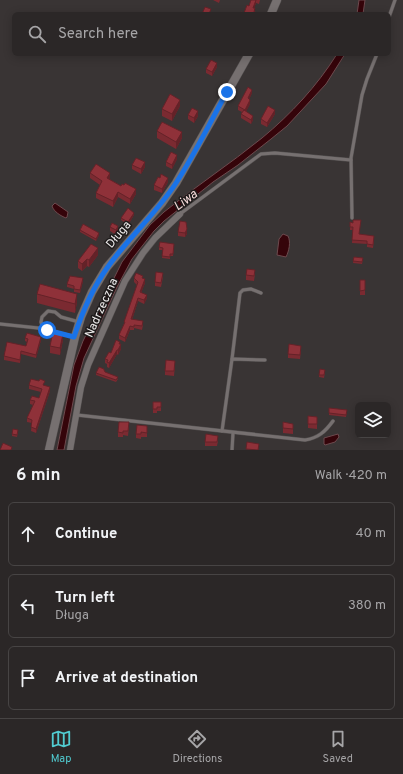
<!DOCTYPE html>
<meta charset="utf-8">
<style>
:root{--surface:#2b2727;--page:#332f2f;--text:#f1f3f6;--muted:#a6a5a7;--line:#474444;--accent:#51ccd1}
body{margin:0;font-family:Overpass,sans-serif;background:var(--page);color:var(--text)}
.controls{position:absolute;right:12px;bottom:12px;display:grid;overflow:hidden;border-radius:6px;box-shadow:0 2px 10px #0003}
.controls button{width:36px;height:36px;display:grid;place-items:center;padding:0;border:0;border-bottom:1px solid var(--line);background:var(--surface);color:var(--text);font:20px sans-serif}
.stop{position:absolute;width:12px;height:12px;margin:-9px;border:3px solid #1a73e8;border-radius:50%;background:#fff}
.stop.end{background:#1a73e8;border-color:#fff;box-shadow:0 1px 4px #0008}
.list{margin:0;padding:0;list-style:none}
h2{display:flex;justify-content:space-between;align-items:center;height:52px;margin:0;padding:0 16px;font-size:17px}
h2 small{font-size:13px;font-weight:400;color:var(--muted)}
.list li{display:grid;grid-template-columns:26px 1fr auto;gap:12px;align-items:center;box-sizing:border-box;height:64px;margin:0 8px 8px;padding:0 8px;border:1px solid var(--line);border-radius:6px}
.list b{display:block;font-size:15px;white-space:nowrap}
.list p{margin:0;font-size:13px;white-space:nowrap;color:var(--muted)}
.list em{font-size:13px;font-style:normal;color:var(--muted)}
.icon{flex:none;width:22px;height:22px;fill:none;stroke:currentColor;stroke-width:2;stroke-linecap:round;stroke-linejoin:round}
.map{position:relative;flex:none;width:403px;height:450px;overflow:hidden}
.search{position:absolute;background:var(--surface);box-shadow:0 2px 10px #0003;left:12px;right:12px;top:12px;height:44px;display:flex;align-items:center;gap:10px;box-sizing:border-box;padding:0 14px;border-radius:6px;color:var(--muted);font-size:15px}
.sheet{height:268px;background:var(--surface)}
nav{display:flex;justify-content:space-around;align-items:center;box-sizing:border-box;height:56px;border-top:1px solid var(--line);background:var(--surface);font-size:11px;color:var(--muted)}
nav a{display:grid;justify-items:center;gap:2px}
nav .on{color:var(--accent)}
.map>svg:first-child{display:block}
.water{fill:#35040a;stroke:#6d4a4e}
.lines{fill:none;stroke-linecap:round;stroke-linejoin:round}
.service-casing{stroke:#565252;stroke-width:4}
.minor-casing{stroke:#565252;stroke-width:7}
.tertiary-casing{stroke:#565252;stroke-width:9}
.service{stroke:#767070;stroke-width:3}
.minor{stroke:#767070;stroke-width:6}
.tertiary{stroke:#767070;stroke-width:8}
.wall{fill:#7b2a31}
.shaded-wall{fill:#642228}
.building{fill:#8f3139;stroke:#642228}
.route{stroke:#1a73e8;stroke-width:5}
.labels{text-anchor:middle;dominant-baseline:central;stroke-width:3;stroke-linejoin:round;paint-order:stroke}
.street-label{font-size:12px;fill:#f1eeee;stroke:#1f1c1c}
.water-label{font-size:13px;font-style:italic;fill:#f9dddc;stroke:#1f1c1c}
</style>
<div class="map">
<svg width="403" height="450" viewBox="0 0 403 450">
<rect width="100%" height="100%" fill="#393434"/>
<!-- water -->
<g class="water">
<path d="M359 0H365L363 14H357Z"/>
<path d="M337 54H345L326 84 287 126 271 139 238 165 213 182 164 221 154 231 132 259 117 287 84 358 76 386 64 450H57L74 365 83 341 122 262 150 225 164 212C196 186 230 164 262 138 291 114 317 86 337 54Z"/>
<path d="M55 203 68 212 67 217 66 218C61 216 54 212 52 206Z"/>
<path d="M283 234 288 236C291 242 289 251 286 257L277 255 279 239Z"/>
<path d="M338 434 339 437 335 442 325 445 324 444V438Z"/>
</g>
<g class="lines">
<defs>
<g id="service">
<path d="M389 17 395 0"/>
<path d="M180 214 261 154 275 153 351 160"/>
<path d="M352 218 351 158 362 95 367 79 377 54"/>
<path d="M0 324 38 328 75 337"/>
<path d="M43 329 41 322 42 317 48 311 55 312 61 317 79 322"/>
<path d="M232 359 240 293 243 290 251 289 261 293"/>
<path d="M77 415 305 440C318 438 325 432 333 421"/>
<path d="M222 431 232 359 265 360"/>
<path d="M232 450 233 433"/>
</g>
<path id="minor" d="M70 450 81 387 88 365 125 281 143 253 155 238 180 214"/>
<g id="tertiary">
<path d="M271 14 277 0"/>
<path d="M49 450 75 337 81 317 92 292 107 267 162 203 176 183 249 54"/>
</g>
</defs>
<!-- service casing -->
<use href="#service" class="service-casing"/>
<!-- minor casing -->
<use href="#minor" class="minor-casing"/>
<!-- tertiary casing -->
<use href="#tertiary" class="tertiary-casing"/>
<!-- service -->
<use href="#service" class="service"/>
<!-- minor -->
<use href="#minor" class="minor"/>
<!-- tertiary -->
<use href="#tertiary" class="tertiary"/>
</g>
<!-- wall -->
<g class="wall">
<path d="M213 0H220L219 3Z"/>
<path d="M251 0H260L259 4 256 3 254 8 256 14 244 13 249 6Z"/>
<path d="M217 67 212 76 206 73V69Z"/>
<path d="M252 93 249 99 250 104 246 111 253 120 251 124 241 118V114L242 112 238 110V106Z"/>
<path d="M180 106 172 121 162 116V109Z"/>
<path d="M275 114 267 127 261 124V119Z"/>
<path d="M188 115 198 116 194 123 188 119Z"/>
<path d="M157 131 182 138 176 149 157 138Z"/>
<path d="M177 159 172 169 166 166V162Z"/>
<path d="M132 165 145 167 141 174 132 169Z"/>
<path d="M90 173 110 178 109 179 136 194 130 204 118 197 113 207 96 198V193L100 185 90 178Z"/>
<path d="M168 182 162 193 154 190V185Z"/>
<path d="M134 215 128 225 121 220V218Z"/>
<path d="M186 222 187 234 185 237 178 236V232Z"/>
<path d="M350 222 360 234 374 239 373 248 367 247V244L352 243 353 230H350Z"/>
<path d="M110 227 118 231 116 235 110 231Z"/>
<path d="M80 230 99 235 96 241 80 232Z"/>
<path d="M159 247H174L173 256H170V259L162 258 163 250H159Z"/>
<path d="M98 255 89 267 87 266 82 271 78 268V261Z"/>
<path d="M354 257 363 258 362 264 353 263Z"/>
<path d="M255 274 254 281 246 280V275Z"/>
<path d="M163 277 161 287 155 286V282Z"/>
<path d="M134 278H143L145 283 141 293 147 298 144 304 138 301 132 320 143 325 142 330 134 328V330H130L125 342 119 339V335L124 324V322L137 285 134 282Z"/>
<path d="M360 280 365 290V295H360Z"/>
<path d="M83 281 80 293 74 292V289L67 287V284Z"/>
<path d="M37 294 77 302 75 313 37 303Z"/>
<path d="M25 338 41 340 36 358 21 354 20 363 4 360V356L26 346 27 342 25 341Z"/>
<path d="M63 340 60 355 50 353V346Z"/>
<path d="M120 344 121 349 118 355 117 354 109 368 107 367V364L105 363V359Z"/>
<path d="M301 350 300 359 288 358V354Z"/>
<path d="M175 365 174 376 165 375V371Z"/>
<path d="M104 371 118 379 116 382 96 375V373Z"/>
<path d="M325 372 324 378 319 377V375Z"/>
<path d="M29 385H45V386L50 391 36 433 31 431 32 423 27 422V418L33 405 30 404V400L39 398 41 392 29 389Z"/>
<path d="M153 402H161V411H157V413H153Z"/>
<path d="M329 408 347 410 346 417 329 415Z"/>
<path d="M308 416 317 417V429L308 428Z"/>
<path d="M129 426 128 436 123 435V437H118V432Z"/>
<path d="M283 428H293V434L283 433Z"/>
<path d="M147 431V437H141V439L136 438V434Z"/>
<path d="M18 432 17 437 12 436V434Z"/>
<path d="M218 441 217 446H205V442Z"/>
</g>
<!-- shaded-wall -->
<g class="shaded-wall">
<path d="M256 0V3L253 12V8Z"/>
<path d="M217 63V67L212 76V72Z"/>
<path d="M252 90V93L248 102V98Z"/>
<path d="M180 100V106L172 121V114Z"/>
<path d="M250 100V104L245 114V110Z"/>
<path d="M275 110V114L267 127V123Z"/>
<path d="M198 111V116L194 123V118Z"/>
<path d="M253 116V120L251 124V120Z"/>
<path d="M182 132V138L176 149V142Z"/>
<path d="M177 155V159L172 169V165Z"/>
<path d="M145 162V167L141 174V169Z"/>
<path d="M110 173V178L107 183V178Z"/>
<path d="M168 178V182L162 193V189Z"/>
<path d="M136 189V194L130 204V199Z"/>
<path d="M118 192V197L113 207V201Z"/>
<path d="M134 213V215L128 225V222Z"/>
<path d="M118 226V231L116 235V230Z"/>
<path d="M187 229V234L185 237V233Z"/>
<path d="M99 233V235L96 241V239Z"/>
<path d="M98 248V255L89 267V260Z"/>
<path d="M87 259V266L82 271V264Z"/>
<path d="M83 278V281L80 293V290Z"/>
<path d="M145 279V283L140 296V292Z"/>
<path d="M77 294V302L75 313V304Z"/>
<path d="M147 295V298L144 304V300Z"/>
<path d="M138 298V301L131 323V319Z"/>
<path d="M130 326V330L125 342V338Z"/>
<path d="M63 334V340L60 355V348Z"/>
<path d="M41 337V340L36 358V355Z"/>
<path d="M121 344V349L118 355V350Z"/>
<path d="M117 350V354L109 368V363Z"/>
<path d="M50 387V391L36 433V429Z"/>
</g>
<!-- building -->
<g class="building">
<path d="M251 0H256L253 8H255L254 12 256 13V14H240L241 12 244 13 247 5 249 6Z"/>
<path d="M205 7 211 9 209 14H202Z"/>
<path d="M211 60 217 63 212 72 206 69Z"/>
<path d="M248 87 252 90 248 98 250 100 245 110 238 106Z"/>
<path d="M170 94 180 100 172 114 162 109Z"/>
<path d="M268 106 275 110 267 123 261 119Z"/>
<path d="M192 108 198 111 194 118 188 115Z"/>
<path d="M244 110 253 116 251 120 241 114Z"/>
<path d="M162 122 182 132 176 142 157 131Z"/>
<path d="M171 152 177 155 172 165 166 162Z"/>
<path d="M136 158 145 162 141 169 132 165Z"/>
<path d="M96 164 110 173 107 178 121 186 122 184 124 185 125 183 136 189 130 199 118 192 113 201 96 193 102 181 90 173Z"/>
<path d="M161 174 168 178 162 189 154 185 158 177 160 178Z"/>
<path d="M128 208 134 213 128 222 121 218Z"/>
<path d="M353 220H361L359 234 374 236 373 245 367 244V241L352 240 353 227H350V222L353 223Z"/>
<path d="M180 221 186 222 187 229 185 233 178 232Z"/>
<path d="M112 223 118 226 116 230 110 227Z"/>
<path d="M83 224 99 233 96 239 80 230Z"/>
<path d="M160 242 174 244 173 254H170V257L162 256 163 248 159 247Z"/>
<path d="M91 244 98 248 89 260 87 259 82 264 78 261Z"/>
<path d="M354 257 363 258 362 262 353 261Z"/>
<path d="M247 269 255 270 254 276 246 275Z"/>
<path d="M156 272 163 273 161 283 155 282Z"/>
<path d="M136 273 143 276 142 278 145 279 140 292 147 295 144 300 138 298 131 319 143 321 142 326 134 325V327L130 326 125 338 119 335 125 322H124L138 282 134 278Z"/>
<path d="M70 276 83 278 80 290 74 289V286L67 284Z"/>
<path d="M360 280H365V290L360 291Z"/>
<path d="M40 284 77 294 75 304 37 294Z"/>
<path d="M53 332 63 334 60 348 50 346Z"/>
<path d="M27 333 41 337 36 355 21 351 20 360 4 356 7 342 26 346 28 339 25 338Z"/>
<path d="M116 340 120 342 119 344H121L118 350H117L109 363 107 362 108 360 105 359 109 352 111 353Z"/>
<path d="M289 344 301 346 300 355 288 354Z"/>
<path d="M166 360 175 361 174 371H165Z"/>
<path d="M99 367 104 369V370L105 372 118 377 116 380 96 373Z"/>
<path d="M320 369 325 370 324 375H319Z"/>
<path d="M31 379 39 381 40 379 45 381 43 385 50 387 36 429 31 427 32 420 27 418 35 401 30 400 32 396 39 398 42 389 29 385Z"/>
<path d="M153 402H161V407H157V409H153Z"/>
<path d="M329 408 347 410 346 415 329 413Z"/>
<path d="M308 416 317 417V424H308Z"/>
<path d="M119 422H129L128 431H123V433L118 432Z"/>
<path d="M283 422 293 424V429L283 428Z"/>
<path d="M137 425 147 426V433L141 432V434H136Z"/>
<path d="M13 429 18 430 17 435 12 434Z"/>
<path d="M206 434 218 436 217 442H205Z"/>
<path d="M247 442 259 444 258 450 246 449Z"/>
<path d="M3 443 12 447 11 450H0Z"/>
</g>
<g class="lines">
<!-- route -->
<path class="route" d="M47 330 74 337C82 313 92 289 107 268 128 238 156 214 176 183 195 154 210 122 227 92"/>
</g>
<g class="labels">
<!-- street labels -->
<g class="street-label">
<text transform="translate(119 235) rotate(-50)">Długa</text>
<text transform="translate(102 308) rotate(-66)">Nadrzeczna</text>
</g>
<!-- water labels -->
<g class="water-label">
<text transform="translate(186 201) rotate(-37)">Liwa</text>
</g>
</g>
</svg>
<div class="controls">
<button><svg class="icon" aria-label="layers" viewBox="0 0 24 24"><path d="M12 4l9 5-9 5-9-5zM3 14l9 5 9-5"/></svg></button>
</div>
<div class="stop" style="left:47px;top:330px"></div>
<div class="stop end" style="left:227px;top:92px"></div>
<div class="search"><svg class="icon" aria-label="search" viewBox="0 0 24 24"><circle cx="10" cy="10" r="6"/><path d="M15 15l6 6"/></svg>Search here</div>
</div>
<section class="sheet">
<h2>6 min<small>Walk · 420 m</small></h2>
<ul class="list">
<li><svg class="icon" aria-label="ahead" viewBox="0 0 24 24"><path d="M12 20V5M6 11l6-6 6 6"/></svg><div><b>Continue</b></div><em>40 m</em></li>
<li><svg class="icon" aria-label="left" viewBox="0 0 24 24"><path d="M17 20v-9H6M10 6l-5 5 5 5"/></svg><div><b>Turn left</b><p>Długa</p></div><em>380 m</em></li>
<li><svg class="icon" aria-label="arrive" viewBox="0 0 24 24"><path d="M6 21V4h12l-3 4 3 4H6"/></svg><div><b>Arrive at destination</b></div></li>
</ul>
</section>
<nav>
<a class="on"><svg class="icon" aria-label="map" viewBox="0 0 24 24"><path d="M3 6l6-2 6 2 6-2v14l-6 2-6-2-6 2zM9 4v14M15 6v14"/></svg>Map</a>
<a><svg class="icon" aria-label="directions" viewBox="0 0 24 24"><path d="M12 3l9 9-9 9-9-9zM9 14v-3h6M13 9l2 2-2 2"/></svg>Directions</a>
<a><svg class="icon" aria-label="saved" viewBox="0 0 24 24"><path d="M7 4h10v16l-5-4-5 4z"/></svg>Saved</a>
</nav>
